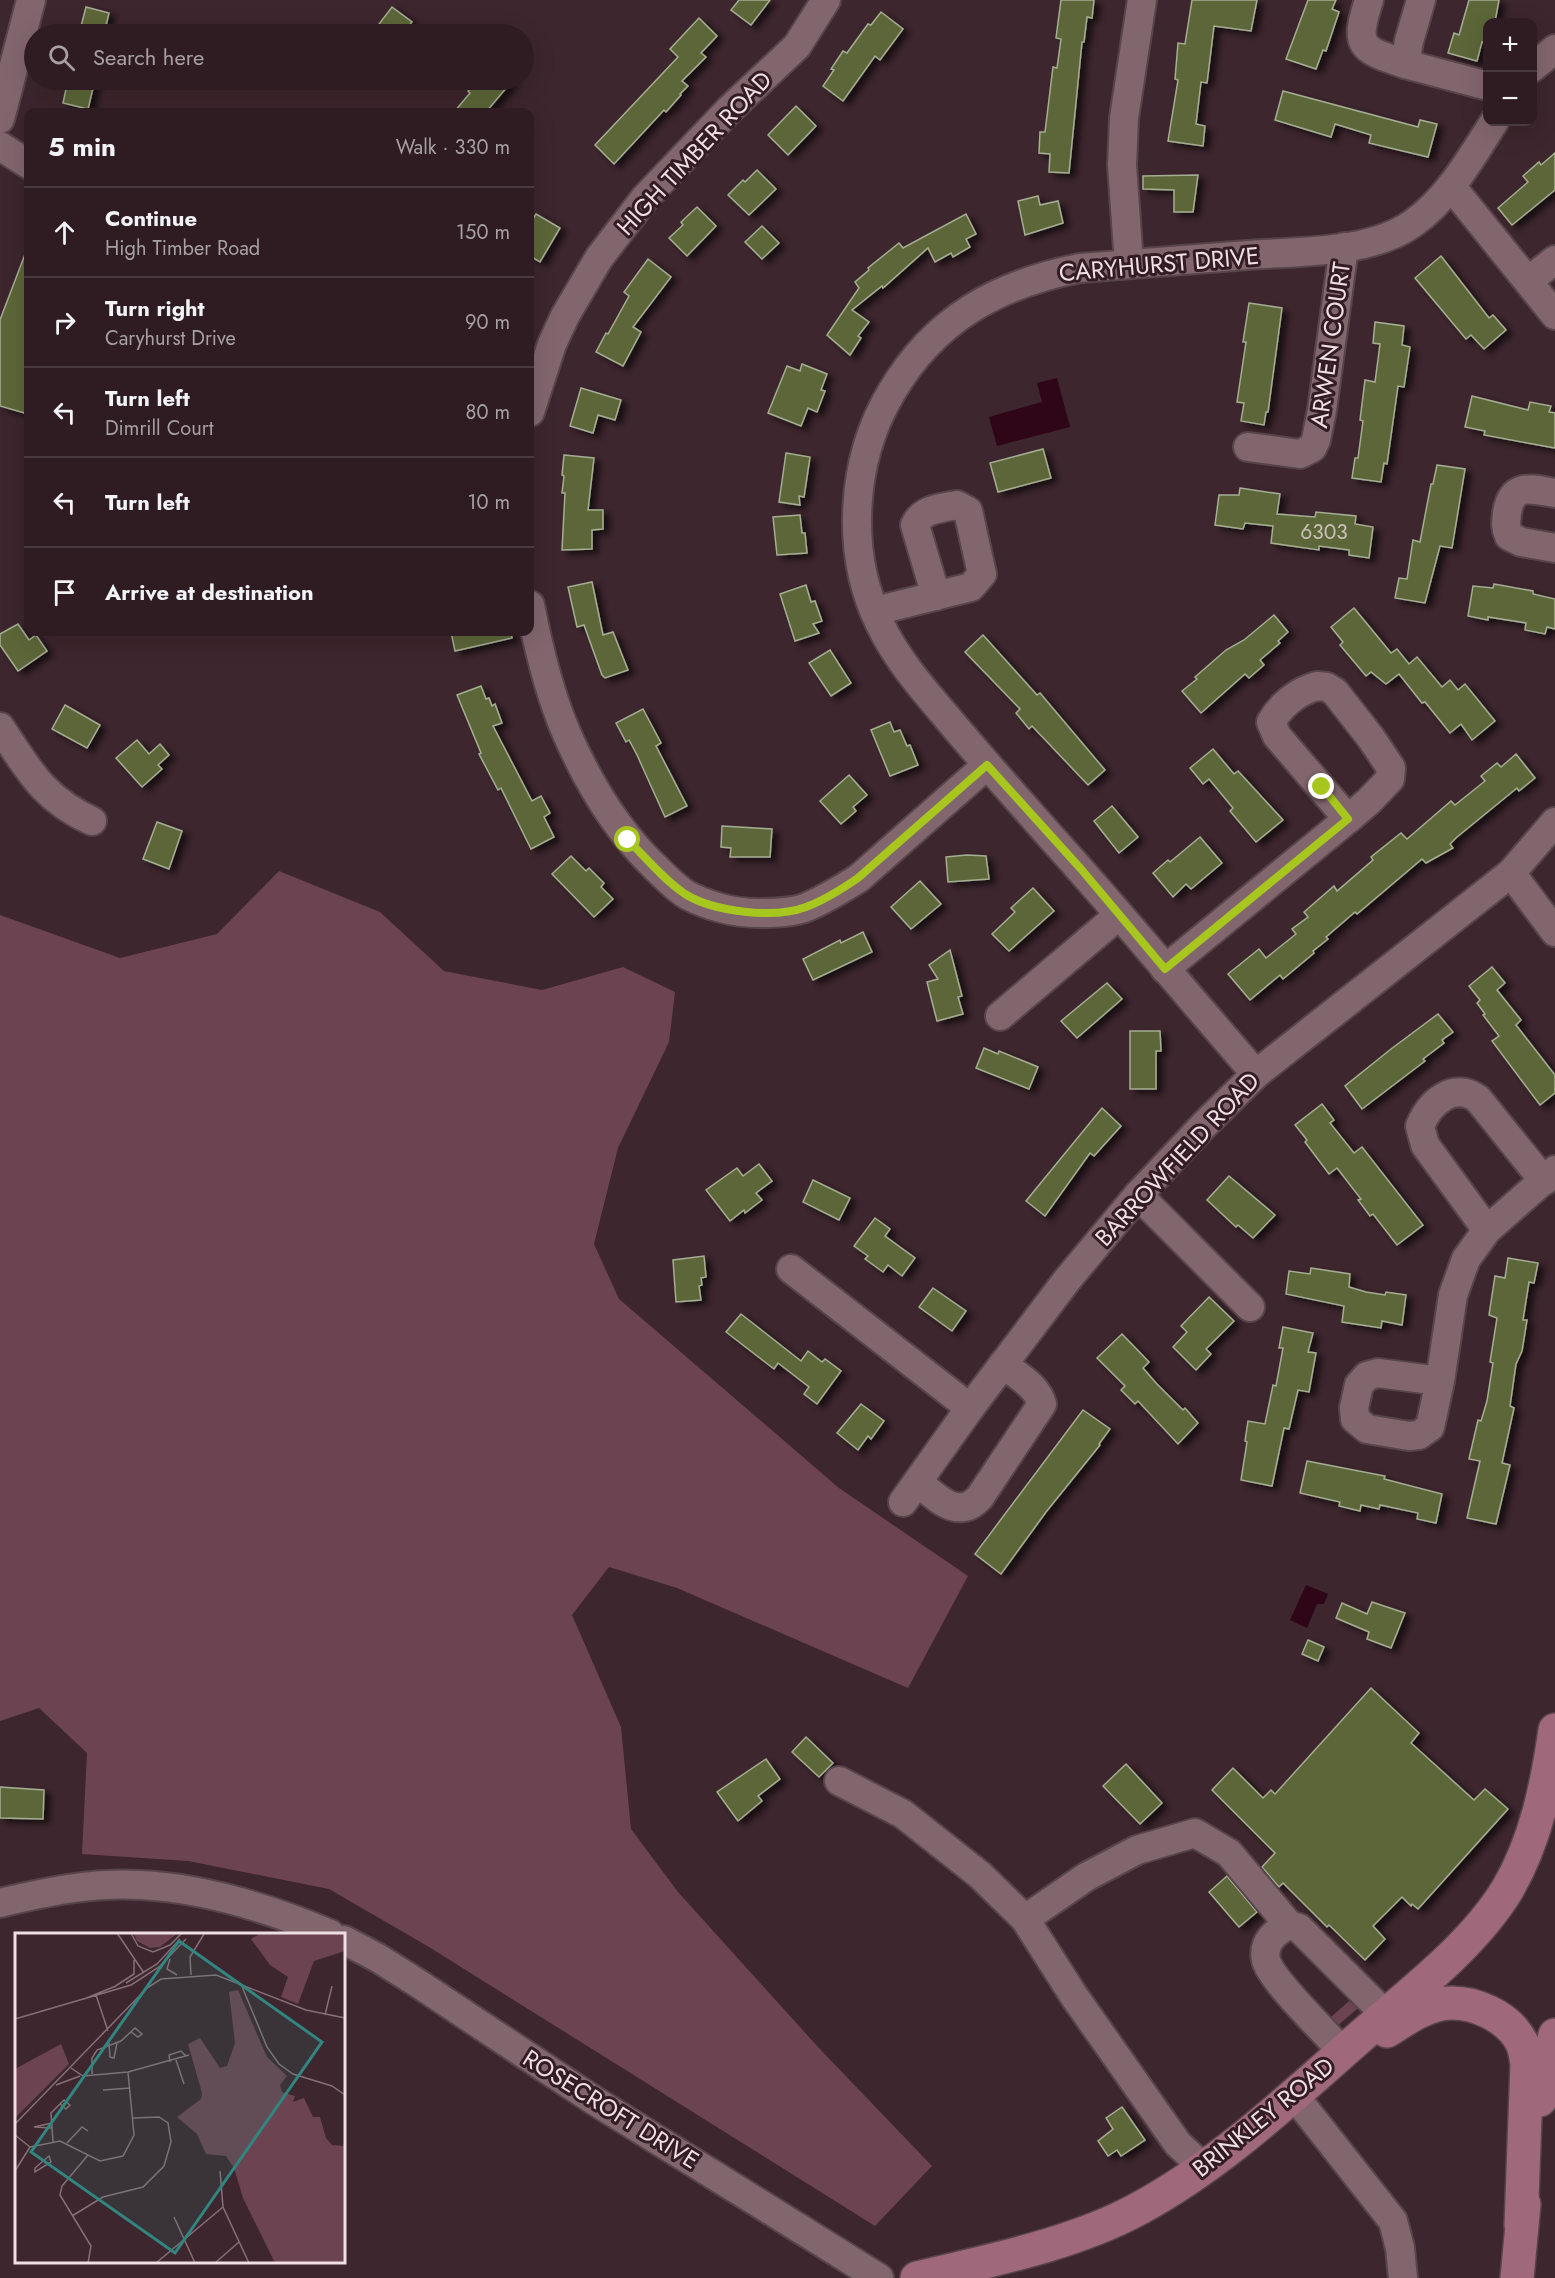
<!DOCTYPE html>
<meta charset="utf-8">
<style>
:root{--surface:#2e1c22;--page:#3a292f;--text:#f1f3f6;--muted:#a7a1a5;--line:#493a40}
body{margin:0;font-family:Jost,sans-serif;background:var(--page);color:var(--text)}
.controls{position:absolute;right:18px;top:18px;display:grid;overflow:hidden;border-radius:12px;box-shadow:0 6px 24px #0002}
.controls button{width:54px;height:54px;display:grid;place-items:center;padding:0;border:0;border-bottom:2px solid var(--line);background:var(--surface);color:var(--text);font:30px sans-serif}
.stop{position:absolute;width:18px;height:18px;margin:-14px;border:4px solid #a8c71e;border-radius:50%;background:#fff}
.stop.end{background:#a8c71e;border-color:#fff;box-shadow:0 2px 6px #0008}
.list{margin:0;padding:0;list-style:none}
h2{display:flex;justify-content:space-between;align-items:center;height:78px;margin:0;padding:0 24px;font-size:26px}
h2 small{font-size:20px;font-weight:400;color:var(--muted)}
.list li{display:grid;grid-template-columns:39px 1fr auto;gap:18px;align-items:center;box-sizing:border-box;height:90px;padding:0 24px;border-top:2px solid var(--line)}
.list b{display:block;font-size:22px;white-space:nowrap}
.list p{margin:0;font-size:20px;white-space:nowrap;color:var(--muted)}
.list em{font-size:20px;font-style:normal;color:var(--muted)}
.icon{flex:none;width:33px;height:33px;fill:none;stroke:currentColor;stroke-width:2;stroke-linecap:round;stroke-linejoin:round}
.map{position:relative;flex:none;width:1555px;height:2278px;overflow:hidden}
.search{position:absolute;background:var(--surface);box-shadow:0 6px 24px #0002;left:24px;top:24px;width:510px;height:66px;display:flex;align-items:center;gap:15px;box-sizing:border-box;padding:0 21px;border-radius:33px;color:var(--muted);font-size:22px}
.panel{position:absolute;background:var(--surface);box-shadow:0 6px 24px #0002;left:24px;top:108px;width:510px;height:528px;border-radius:12px}
.map>svg:first-child{display:block}
.green{fill:#6c4351}
.water{fill:#2e0617}
.building{fill:#5b6639;stroke:#a5ad93;stroke-width:1.5;filter:url(#shadow)}
.lines{fill:none;stroke-linecap:round;stroke-linejoin:round}
.minor-casing{stroke:#58444b;stroke-width:32}
.major-casing{stroke:#58444b;stroke-width:36}
.minor{stroke:#82666e;stroke-width:28}
.major{stroke:#a0687b;stroke-width:33}
.route{stroke:#a8c71e;stroke-width:8}
.labels{text-anchor:middle;dominant-baseline:central;stroke-width:6;stroke-linejoin:round;paint-order:stroke}
.number-label{font-size:21px;fill:#cac0b8}
.street-label{font-size:24px;fill:#efdee3;stroke:#331c24}
.inset-road{fill:none;stroke:#847076;stroke-width:1.5}
.view{fill:#318680;fill-opacity:0.15;stroke:#318680;stroke-width:3}
.inset-edge{fill:none;stroke:#efdee3;stroke-width:3}
</style>
<div class="map">
<svg width="1555" height="2278" viewBox="0 0 1555 2278">
<defs>
<filter id="shadow"><feDropShadow dx="6" dy="4" stdDeviation="3" flood-color="#0009"/></filter>
</defs>
<rect width="100%" height="100%" fill="#3d262d"/>
<!-- green -->
<g class="green">
<path d="M279 871 380 912 444 971 542 990 623 967 675 992 669 1042 618 1148 594 1244 619 1299 839 1488 968 1576 908 1688 677 1588 609 1567 572 1615 621 1727 631 1829 678 1892 818 2047 932 2166 875 2226 429 1947 329 1889 188 1861 82 1854 87 1753 39 1708 0 1721V915L120 958 217 934Z"/>
<path d="M1349 2001 1358 2008 1335 2028 1330 2018Z"/>
</g>
<!-- water -->
<g class="water">
<path d="M1057 378 1070 427 997 446 989 417 1042 402 1037 383Z"/>
<path d="M1306 1585 1328 1594 1324 1604H1317L1307 1628 1290 1620Z"/>
</g>
<!-- building -->
<g class="building">
<path d="M739 0H770L751 25 731 10Z"/>
<path d="M1061 0H1094L1092 18 1087 17 1084 42H1082L1069 173 1049 172 1050 154 1039 153 1040 132H1045L1053 67 1057 68 1061 39 1056 38Z"/>
<path d="M1192 0H1257L1251 31 1214 26 1207 83 1201 82 1196 124 1205 126 1203 146 1168 141 1178 80 1175 79 1178 43 1185 44Z"/>
<path d="M1308 0H1336L1332 9 1339 12 1326 51 1323 50 1316 69 1286 59Z"/>
<path d="M1469 0H1499L1495 22H1488V44L1482 42 1477 61 1448 53 1454 33 1459 35Z"/>
<path d="M86 7 109 13 104 34H79Z"/>
<path d="M392 7 412 22 402 34H392L379 24Z"/>
<path d="M881 12 903 29 880 60 875 56 843 101 823 86 834 70 831 69 843 51 847 53 868 24 871 25Z"/>
<path d="M699 18 717 36 701 53 706 57 682 81 688 86 680 94 681 95 666 112 664 110 614 164 595 145 678 57 670 49Z"/>
<path d="M68 80H95L88 109 63 103Z"/>
<path d="M478 80H513L486 112H454L470 93 468 91Z"/>
<path d="M1283 91 1418 127 1420 120 1437 124 1428 157 1369 143 1371 135 1335 124 1331 137 1275 120Z"/>
<path d="M796 106 816 126 788 155 768 135Z"/>
<path d="M1555 153V190L1512 225 1498 208 1528 182 1523 176 1539 162 1541 165Z"/>
<path d="M757 170 776 189 749 215 728 195 743 180 745 182Z"/>
<path d="M1198 175 1193 212H1174V190L1143 189V176Z"/>
<path d="M1038 196 1040 205 1058 201 1063 223 1025 235 1018 201Z"/>
<path d="M697 207 716 226 687 256 669 238 683 225 681 222Z"/>
<path d="M536 214 560 228 540 262 530 256V224Z"/>
<path d="M966 214 976 234 966 239 970 247 953 257 951 253 935 262 928 248 883 288 882 286 852 310 869 322 858 336 861 338 850 355 827 335 859 288 855 282 869 270 868 268 899 243 903 248Z"/>
<path d="M762 226 779 243 762 259 745 242Z"/>
<path d="M27 249 28 250V414L0 406V320Z"/>
<path d="M1441 256 1489 318 1493 315 1506 330 1484 349 1471 335 1466 339 1415 278Z"/>
<path d="M648 259 671 277 633 327 641 332 623 366 596 352 606 333 608 334 629 296 624 292Z"/>
<path d="M1249 303 1282 308 1268 412H1266L1264 425 1241 421 1244 403 1237 402 1246 342H1243Z"/>
<path d="M1375 322 1404 326 1402 345 1410 347 1404 387 1398 386 1387 464 1384 463 1381 482 1352 478 1355 458H1358L1363 421 1360 420 1365 380 1375 382 1380 344 1373 343Z"/>
<path d="M802 364 827 374 821 390 825 391 817 412 808 408 801 426 768 413 787 366 800 371Z"/>
<path d="M581 388 621 400 615 420 598 415 593 433 570 426Z"/>
<path d="M1472 396 1528 410 1530 402 1551 406 1549 412 1555 413V448L1484 435 1485 431 1465 427Z"/>
<path d="M1043 449 1051 478 998 492 990 463Z"/>
<path d="M786 453 810 457 804 497 799 496 800 505 779 502Z"/>
<path d="M564 455 594 458 588 510H603V529L592 530V549L562 550 565 493H562L564 476 562 475Z"/>
<path d="M1437 465 1465 469 1452 548 1440 546 1425 603 1395 598 1399 578 1407 579 1413 540 1420 542 1431 484H1433Z"/>
<path d="M1240 488 1280 494 1277 514 1315 517 1316 512 1356 516 1355 524 1373 527 1369 558 1349 555V550L1319 546V550L1271 543 1273 526 1245 523 1243 529 1215 525 1219 495H1239Z"/>
<path d="M800 515 802 533H805L807 553 777 555 773 517Z"/>
<path d="M592 582 603 635 613 632 628 670 605 678 602 675 584 625 577 627 568 587Z"/>
<path d="M1494 584 1533 591V594L1555 599V629L1547 627 1545 634 1525 630 1526 623 1488 617V620L1468 616 1473 586 1493 588Z"/>
<path d="M806 585 811 602 815 601 822 621 813 624 819 633 795 641 780 594Z"/>
<path d="M1354 608 1391 653 1397 649 1409 664 1417 657 1442 687 1450 680 1458 690 1465 684 1495 721 1472 740 1461 724 1450 733 1425 702 1422 703 1399 674 1386 684 1371 672 1366 676 1340 645 1343 642 1331 627Z"/>
<path d="M1274 615 1288 632 1278 641 1280 643 1260 660 1264 665 1249 678 1245 674 1201 713 1182 691 1197 679 1195 677 1226 650 1244 640Z"/>
<path d="M18 624 29 640 36 635 47 651 18 671 0 645V634Z"/>
<path d="M451 632H511L512 638 455 651Z"/>
<path d="M983 635 1037 695 1040 693 1105 770 1088 785 1032 726 1029 729 1016 713 1020 709 965 652Z"/>
<path d="M830 650 851 683 831 696 809 663Z"/>
<path d="M481 686 486 699 489 698 492 706 495 704 502 723 493 726 532 801 541 796 550 813 544 817 554 837 531 849 501 788 498 790 479 754 481 753 457 695Z"/>
<path d="M65 705 100 725 87 748 52 729Z"/>
<path d="M643 709 661 743 656 746 687 806 665 817 637 755 629 740 626 742 616 723Z"/>
<path d="M890 722 894 732 900 730 907 746 910 745 918 765 890 776 871 730Z"/>
<path d="M137 740 149 754 160 744 169 755 158 765 162 769 142 787 116 758Z"/>
<path d="M1213 749 1234 774 1238 771 1283 820 1256 842 1230 811 1233 808 1209 779 1203 784 1190 768Z"/>
<path d="M1516 754 1535 778 1519 791 1517 788 1457 837 1450 844 1453 848 1426 863 1422 859 1357 914 1355 912 1326 937 1328 939 1313 951 1314 953 1283 979 1280 975 1250 1000 1228 974 1259 949 1266 958 1296 934 1292 929 1308 917 1304 912 1334 886 1337 891 1373 860 1371 857 1401 833 1407 839 1451 801 1455 805 1485 781 1481 776 1497 763 1501 767Z"/>
<path d="M849 775 867 795 853 807 856 811 841 824 820 801Z"/>
<path d="M1112 806 1138 837 1119 853 1094 821Z"/>
<path d="M157 822 182 831 169 869 143 859Z"/>
<path d="M722 826 772 829 770 857H730L731 848 721 847Z"/>
<path d="M1200 837 1222 863 1191 889 1186 884 1173 897 1153 873 1168 860 1170 862Z"/>
<path d="M967 855 986 856 989 879 948 882 946 857Z"/>
<path d="M571 856 586 871 589 868 604 883 601 887 613 899 594 917 552 874Z"/>
<path d="M920 881 941 904 911 929 891 907Z"/>
<path d="M1033 888 1054 911 1009 951 992 934 1015 912 1011 908Z"/>
<path d="M863 932 872 952 813 980 803 959 840 940 841 943Z"/>
<path d="M950 950 962 996 958 997 963 1014 937 1021 927 982 938 979 929 965Z"/>
<path d="M1492 967 1505 983 1497 990 1521 1020 1516 1025 1555 1075V1093L1540 1105 1492 1041 1499 1036 1483 1015 1485 1014 1477 1003 1480 1000 1469 986Z"/>
<path d="M1107 983 1122 999 1077 1038 1061 1021Z"/>
<path d="M1438 1014 1453 1032 1442 1040 1444 1043 1423 1059 1425 1061 1362 1109 1345 1086 1391 1049Z"/>
<path d="M1130 1031H1160L1161 1051H1156V1089H1130Z"/>
<path d="M984 1048 998 1054 999 1051 1038 1067 1029 1089 976 1068Z"/>
<path d="M1322 1104 1334 1120 1330 1123 1354 1153 1362 1147 1423 1225 1397 1245 1373 1214 1370 1216 1358 1200 1361 1199 1337 1168 1329 1174 1305 1142 1307 1140 1295 1125Z"/>
<path d="M1102 1108 1121 1126 1094 1156 1090 1153 1045 1216 1026 1201Z"/>
<path d="M759 1164 772 1181 756 1193 762 1200 745 1213 744 1210 730 1221 706 1190 737 1168 743 1176Z"/>
<path d="M1229 1176 1275 1215 1253 1238 1238 1225 1236 1227 1207 1200Z"/>
<path d="M813 1180 850 1198 839 1220 803 1202Z"/>
<path d="M875 1218 890 1229 885 1236 915 1258 902 1276 888 1265 883 1272 865 1259 868 1256 854 1246Z"/>
<path d="M704 1256 706 1277 701 1278 702 1285 699 1286 701 1300 676 1302 673 1260Z"/>
<path d="M1508 1258 1538 1263 1534 1283 1529 1282 1523 1320H1527L1522 1351 1516 1364 1510 1406 1514 1408 1502 1463 1510 1465 1496 1524 1467 1518 1480 1461 1469 1459 1478 1420 1481 1421 1487 1401 1493 1363 1490 1362 1497 1318 1489 1315 1495 1276 1505 1278Z"/>
<path d="M1311 1268 1350 1274 1349 1287 1366 1292 1385 1295 1386 1292 1406 1295 1402 1325 1382 1321 1381 1328 1342 1322 1344 1306 1286 1294 1289 1271 1310 1274Z"/>
<path d="M933 1288 966 1311 952 1331 919 1307Z"/>
<path d="M1209 1297 1234 1321 1206 1349 1211 1354 1196 1370 1173 1347 1187 1332 1181 1326Z"/>
<path d="M741 1314 801 1361 808 1351 822 1362 825 1359 841 1371 817 1404 804 1394 809 1387 778 1363 774 1369 726 1332Z"/>
<path d="M1283 1327 1313 1333 1308 1352 1316 1353 1309 1392 1298 1390 1289 1429 1284 1428 1272 1486 1241 1480 1247 1442 1245 1441 1248 1421 1265 1424 1273 1385 1276 1386 1283 1348H1279Z"/>
<path d="M1122 1334 1149 1362 1143 1368 1156 1383 1183 1410 1185 1408 1198 1423 1178 1444 1138 1401 1135 1404 1121 1390 1125 1386 1097 1358Z"/>
<path d="M861 1404 884 1421 871 1439 868 1436 858 1450 837 1433Z"/>
<path d="M1083 1410 1110 1429 1099 1444 1100 1445 1046 1512 1001 1574 975 1554Z"/>
<path d="M1307 1461 1385 1476 1384 1479 1442 1494 1436 1523 1417 1519 1418 1513 1380 1505 1379 1509 1361 1505 1360 1511 1339 1506 1340 1502 1300 1493Z"/>
<path d="M1372 1602 1405 1613 1391 1648 1367 1639 1369 1632 1336 1618 1342 1603 1367 1614Z"/>
<path d="M1308 1640 1324 1647 1318 1661 1302 1654Z"/>
<path d="M1371 1688 1419 1733 1411 1743 1474 1800 1485 1789 1508 1809 1418 1909 1412 1904 1411 1906 1402 1897 1373 1926 1385 1939 1365 1960 1329 1925 1327 1927 1283 1883 1279 1887 1262 1867 1275 1853 1212 1790 1233 1768 1263 1798 1271 1790 1275 1794Z"/>
<path d="M806 1737 833 1763 819 1777 792 1752Z"/>
<path d="M766 1759 780 1779 758 1796 762 1801 738 1821 717 1792Z"/>
<path d="M1126 1764 1162 1803 1140 1824 1103 1786Z"/>
<path d="M0 1787 44 1790 43 1819 0 1818Z"/>
<path d="M1227 1876 1257 1912 1239 1927 1209 1892Z"/>
<path d="M1122 2107 1145 2140 1121 2156 1117 2150 1108 2156 1098 2141 1113 2129 1106 2118Z"/>
</g>
<g class="lines">
<defs>
<g id="minor">
<path d="M1369 0C1354 47 1360 49 1405 64L1409 41 1421 0"/>
<path d="M1405 64 1488 86"/>
<path d="M1532 68 1555 49"/>
<path d="M0 119 31 0"/>
<path d="M0 146 28 164"/>
<path d="M1451 186 1555 315"/>
<path d="M1129 264 1122 165 1124 118 1142 0"/>
<path d="M1528 281 1555 260"/>
<path d="M530 412 552 344 565 316 599 258 645 198 729 110 797 46 826 0"/>
<path d="M1248 447 1300 454 1312 448 1316 440 1322 410 1344 247"/>
<path d="M1555 493C1531 489 1512 482 1507 513 1506 522 1505 527 1509 536L1521 542 1555 548"/>
<path d="M530 605C538 646 550 695 566 732 588 783 616 830 656 868 666 878 676 888 687 895 708 906 734 913 757 913 772 913 793 913 807 907 825 899 842 889 859 878L987 765"/>
<path d="M875 611 971 587 982 574 968 511 957 505C941 508 922 509 915 525L936 596"/>
<path d="M1317 686 1327 687 1335 692 1371 738 1391 768 1390 779 1369 801 1348 819 1277 736 1271 722C1281 705 1298 691 1317 686Z"/>
<path d="M0 727C28 769 43 799 92 821"/>
<path d="M1511 873 1555 932"/>
<path d="M1165 969 1348 819"/>
<path d="M1000 1016 1119 915"/>
<path d="M1256 1074C1187 995 1121 914 1050 836 1015 796 979 756 945 715 921 687 896 658 880 624 845 553 851 460 891 393 934 319 998 284 1080 268 1136 264 1192 259 1248 255 1299 251 1369 254 1412 224 1448 199 1471 158 1494 122"/>
<path d="M1138 1195 1250 1307"/>
<path d="M1487 1230 1425 1145 1420 1126C1430 1102 1454 1081 1478 1099L1544 1181"/>
<path d="M791 1269 970 1408"/>
<path d="M1440 1381 1378 1373 1367 1376 1359 1385 1354 1408 1355 1419 1367 1429 1409 1436 1419 1435 1430 1427 1440 1381 1453 1295 1466 1259 1487 1230 1555 1170"/>
<path d="M918 1482C937 1498 958 1521 980 1497L1042 1404C1037 1386 1018 1376 1003 1364"/>
<path d="M903 1502 970 1408 1067 1280 1138 1195 1204 1125 1256 1074 1511 873 1555 822"/>
<path d="M839 1781 903 1814 980 1875 1025 1919 1074 1996 1178 2144 1203 2167"/>
<path d="M0 1903C45 1892 93 1882 140 1885 205 1888 271 1909 330 1934"/>
<path d="M1025 1919 1086 1877 1137 1850 1195 1833 1229 1853 1289 1925"/>
<path d="M344 1940 378 1958 419 1984 595 2101 879 2278"/>
<path d="M1343 2052C1327 2034 1270 1979 1266 1960 1262 1942 1276 1931 1289 1925L1299 1928 1386 2015"/>
<path d="M1293 2094 1393 2221 1400 2248 1403 2278"/>
</g>
<g id="major">
<path d="M1387 2031C1403 2021 1421 2008 1441 2004 1471 1999 1510 2016 1523 2045 1525 2051 1526 2058 1527 2064L1521 2225"/>
<path d="M1540 2100 1555 2035"/>
<path d="M917 2278C988 2261 1074 2244 1138 2209 1220 2165 1290 2098 1360 2037 1410 1993 1472 1947 1507 1890 1536 1841 1547 1785 1555 1730"/>
<path d="M1517 2278 1524 2204"/>
</g>
</defs>
<!-- minor casing -->
<use href="#minor" class="minor-casing"/>
<!-- major casing -->
<use href="#major" class="major-casing"/>
<!-- minor -->
<use href="#minor" class="minor"/>
<!-- major -->
<use href="#major" class="major"/>
</g>
<g class="lines">
<!-- route -->
<path class="route" d="M628 840C646 858 664 880 685 894 714 912 774 919 806 907 825 900 842 889 858 878L987 765 1081 869 1165 969 1348 819 1322 787"/>
</g>
<g class="labels">
<!-- number labels -->
<g class="number-label">
<text x="1324" y="532">6303</text>
</g>
<!-- street labels -->
<g class="street-label">
<text transform="translate(694 153) rotate(-47)">HIGH TIMBER ROAD</text>
<text transform="translate(1159 264) rotate(-5)">CARYHURST DRIVE</text>
<text transform="translate(1330 345) rotate(-82)">ARWEN COURT</text>
<text transform="translate(1177 1159) rotate(-47)">BARROWFIELD ROAD</text>
<text transform="translate(611 2109) rotate(32)">ROSECROFT DRIVE</text>
<text transform="translate(1263 2117) rotate(-39)">BRINKLEY ROAD</text>
</g>
</g>
<!-- overview -->
<g transform="translate(15 1933)">
<rect width="330" height="330" fill="#3d262d"/>
<path d="M163 0 145 14 135 15 122 8 119 1ZM246 0H330V18L299 28 283 71 266 64 273 44 255 32 236 6ZM223 57 252 124 272 143 265 152 267 159 280 163 278 169 289 165 298 184H305L311 205 317 212 330 213V330H260L228 265 219 235 211 223 191 221 182 201 162 184 186 166 187 160 173 111 185 105 205 135 212 133 220 110 214 59ZM46 111 54 131 0 185V136Z" fill="#6c4351"/>
<path class="inset-road" d="M102 0 129 40M116 0 123 13 138 19 155 12 167 0M155 26 152 36 162 42M176 42 175 24 189 1M111 50 142 31 165 6M226 51 252 114 264 131 278 141 317 153 330 162M99 54 119 41V27M81 62 93 98M69 66 101 53M310 82 317 53M0 86 116 52 144 34 171 6M94 110 95 124 99 125 102 110M161 127 169 151M155 129 154 122 166 118 171 123M56 135 68 143 113 139 174 122M77 141V125L82 117 106 108 120 95 127 101 123 104 116 99M41 152 65 143M88 157 115 155M37 190 19 194 37 195M0 191 132 55 146 46 201 42 291 77 330 85M0 202 15 214M38 209 36 180 49 167 55 172 51 176 45 171M52 210 67 194 73 198M15 214 45 208 85 228 108 223 119 202 113 139M73 222 47 253 45 262 76 313 73 330M34 223 36 229 20 239V235ZM0 238 15 214M205 238 208 274 234 330M57 283 88 264 128 254 149 233 156 209 153 190 144 184 118 185M159 284 180 330M141 330 208 274M200 330 224 309"/>
<path class="view" d="M164 8 307 109 160 320 16 219Z"/>
<rect width="330" height="330" class="inset-edge"/>
</g>
</svg>
<div class="controls">
<button>+</button>
<button>−</button>
</div>
<div class="stop" style="left:628px;top:840px"></div>
<div class="stop end" style="left:1322px;top:787px"></div>
<div class="search"><svg class="icon" aria-label="search" viewBox="0 0 24 24"><circle cx="10" cy="10" r="6"/><path d="M15 15l6 6"/></svg>Search here</div>
<section class="panel">
<h2>5 min<small>Walk · 330 m</small></h2>
<ul class="list">
<li><svg class="icon" aria-label="ahead" viewBox="0 0 24 24"><path d="M12 20V5M6 11l6-6 6 6"/></svg><div><b>Continue</b><p>High Timber Road</p></div><em>150 m</em></li>
<li><svg class="icon" aria-label="right" viewBox="0 0 24 24"><path d="M7 20v-9h11M14 6l5 5-5 5"/></svg><div><b>Turn right</b><p>Caryhurst Drive</p></div><em>90 m</em></li>
<li><svg class="icon" aria-label="left" viewBox="0 0 24 24"><path d="M17 20v-9H6M10 6l-5 5 5 5"/></svg><div><b>Turn left</b><p>Dimrill Court</p></div><em>80 m</em></li>
<li><svg class="icon" aria-label="left" viewBox="0 0 24 24"><path d="M17 20v-9H6M10 6l-5 5 5 5"/></svg><div><b>Turn left</b></div><em>10 m</em></li>
<li><svg class="icon" aria-label="arrive" viewBox="0 0 24 24"><path d="M6 21V4h12l-3 4 3 4H6"/></svg><div><b>Arrive at destination</b></div></li>
</ul>
</section>
</div>
